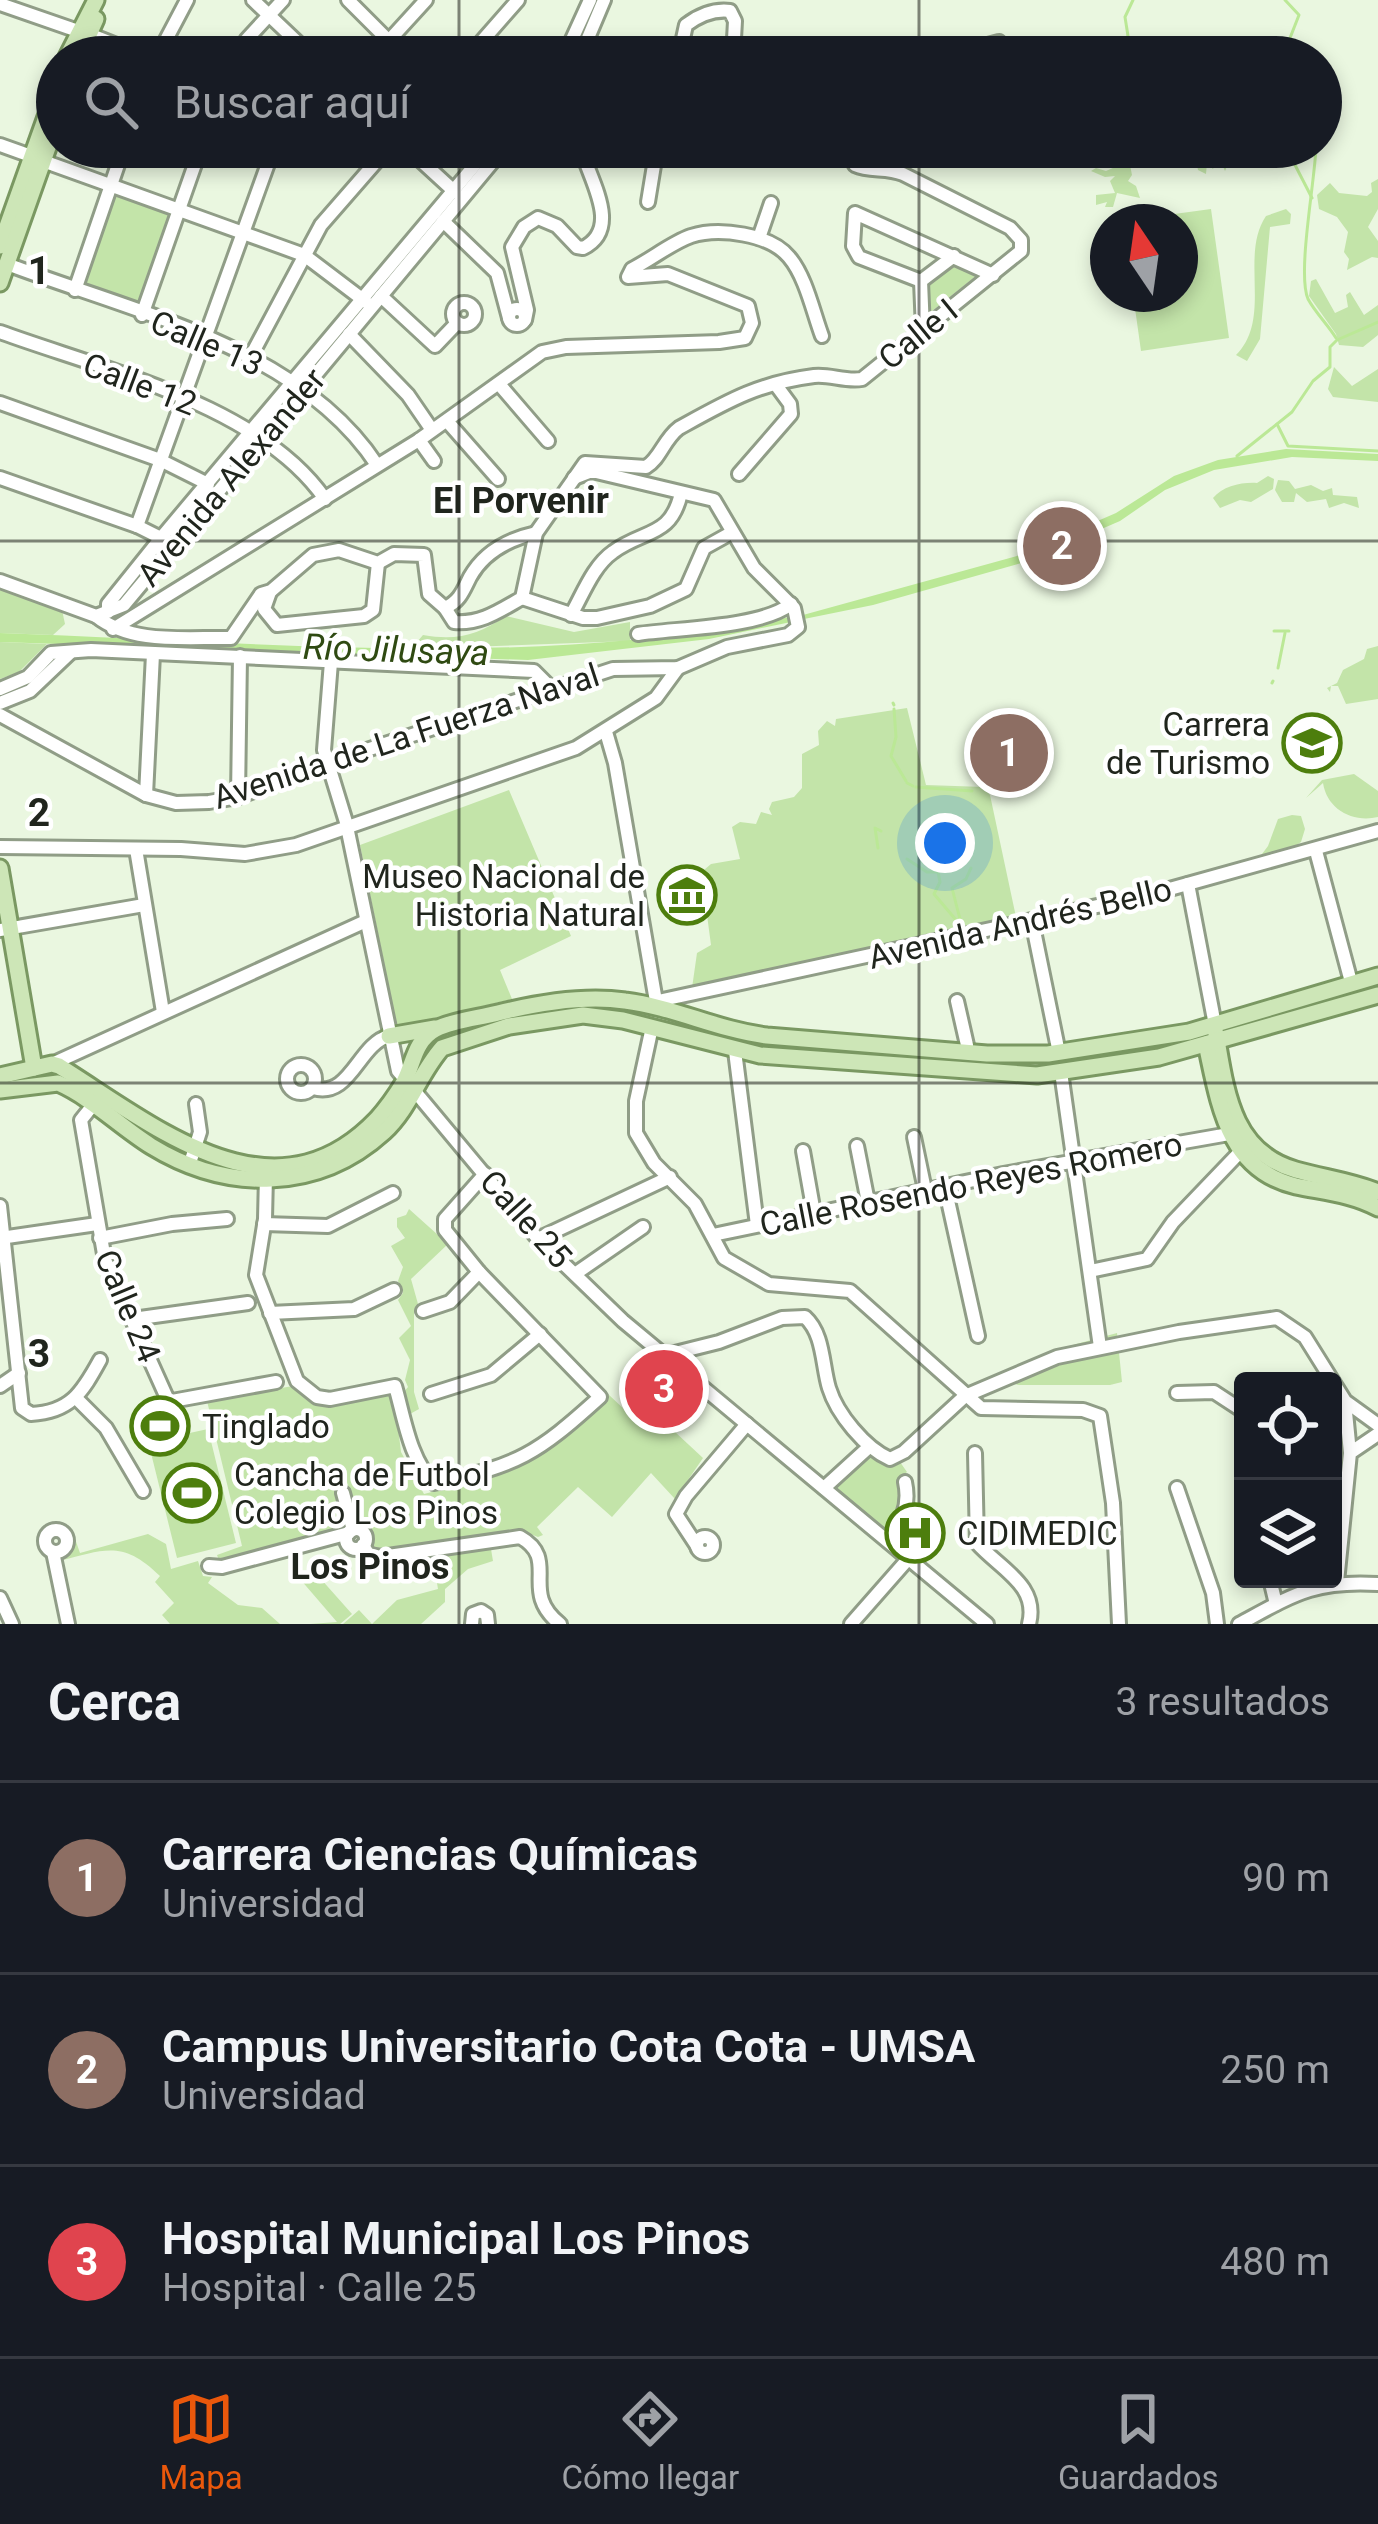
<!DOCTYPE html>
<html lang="es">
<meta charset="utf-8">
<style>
:root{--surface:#171b24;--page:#242831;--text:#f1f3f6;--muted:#9ea1a6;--line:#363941;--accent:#ea580c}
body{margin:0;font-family:Roboto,sans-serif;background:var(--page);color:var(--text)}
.controls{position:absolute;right:36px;bottom:36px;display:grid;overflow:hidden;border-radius:12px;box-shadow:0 6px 18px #0003}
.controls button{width:108px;height:108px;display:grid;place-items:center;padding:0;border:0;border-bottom:3px solid var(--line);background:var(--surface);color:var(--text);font:60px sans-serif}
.compass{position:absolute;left:1090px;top:204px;width:108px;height:108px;border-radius:50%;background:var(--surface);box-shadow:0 6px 18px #0003;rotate:347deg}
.you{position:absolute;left:945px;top:843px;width:42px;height:42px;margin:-30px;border:9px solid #fff;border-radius:50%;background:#1a73e8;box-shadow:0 0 0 18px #1a73e833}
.badge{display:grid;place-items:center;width:78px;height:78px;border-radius:50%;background:var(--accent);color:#fff;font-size:39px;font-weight:700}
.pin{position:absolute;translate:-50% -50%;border:6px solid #fff;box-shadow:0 3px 12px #0006}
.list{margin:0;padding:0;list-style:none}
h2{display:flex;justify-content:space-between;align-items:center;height:156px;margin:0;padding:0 48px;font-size:51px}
h2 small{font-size:39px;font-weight:400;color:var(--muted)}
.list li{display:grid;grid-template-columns:78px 1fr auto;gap:36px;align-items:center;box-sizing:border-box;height:192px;padding:0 48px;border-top:3px solid var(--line)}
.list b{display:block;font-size:45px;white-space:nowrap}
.list p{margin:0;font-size:39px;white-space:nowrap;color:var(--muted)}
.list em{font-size:39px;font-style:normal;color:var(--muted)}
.icon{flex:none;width:66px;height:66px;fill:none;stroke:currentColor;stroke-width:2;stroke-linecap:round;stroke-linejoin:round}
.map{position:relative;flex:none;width:1378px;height:1624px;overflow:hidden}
.search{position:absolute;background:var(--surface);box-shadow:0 6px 18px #0003;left:36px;right:36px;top:36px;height:132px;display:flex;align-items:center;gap:30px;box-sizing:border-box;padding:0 42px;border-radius:66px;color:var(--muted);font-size:45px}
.sheet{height:732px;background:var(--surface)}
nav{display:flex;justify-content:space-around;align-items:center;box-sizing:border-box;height:168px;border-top:3px solid var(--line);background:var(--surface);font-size:33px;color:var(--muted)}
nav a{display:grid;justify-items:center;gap:6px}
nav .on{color:var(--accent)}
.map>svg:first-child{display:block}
.green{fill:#c3e4a9}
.water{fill:#bbe896}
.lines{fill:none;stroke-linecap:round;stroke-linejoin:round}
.stream{stroke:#bbe896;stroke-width:3}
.minor-casing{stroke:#909d87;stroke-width:18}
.major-casing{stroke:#7a9862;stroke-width:21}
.minor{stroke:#fff;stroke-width:12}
.major{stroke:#cde6b7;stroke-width:15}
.grid{fill:none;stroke:#20251d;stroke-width:3;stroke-opacity:0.55}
.labels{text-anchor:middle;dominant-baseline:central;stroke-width:9;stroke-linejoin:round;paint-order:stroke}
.street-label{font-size:33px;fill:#20251d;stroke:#fff}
.poi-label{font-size:33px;fill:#20251d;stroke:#fff;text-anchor:start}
.neighbourhood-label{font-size:36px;font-weight:bold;fill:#20251d;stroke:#fff}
.water-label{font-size:36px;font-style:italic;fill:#2f4a12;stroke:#fff}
.grid-label{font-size:39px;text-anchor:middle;font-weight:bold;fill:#20251d;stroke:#fff;stroke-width:9;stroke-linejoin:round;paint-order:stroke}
</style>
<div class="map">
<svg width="1378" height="1624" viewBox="0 0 1378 1624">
<rect width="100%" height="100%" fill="#eaf7e0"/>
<!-- green -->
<g class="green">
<path d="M1130 147H1225L1240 150 1235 157 1246 159 1243 166 1228 164 1225 171 1221 162 1216 163 1213 169 1207 163 1206 174 1198 170 1196 160 1156 163 1142 153 1132 154Z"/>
<path d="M1122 164 1130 165 1132 175 1128 181 1136 186 1140 198 1117 193 1113 207H1105L1107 202 1096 205V195L1115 193 1110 181 1115 176 1105 177 1091 171 1096 168 1106 171Z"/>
<path d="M1378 179V209L1368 227 1378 241V258L1372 257 1347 270 1349 259 1344 252 1348 232 1337 217 1319 209 1317 195 1330 183 1339 193 1367 196 1372 192 1371 183Z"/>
<path d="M118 190 173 209 139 305 84 285Z"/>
<path d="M1211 209 1229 338 1141 351 1133 294H1180V222L1123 221Z"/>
<path d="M1286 209 1291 214 1290 224 1270 227 1260 339 1247 361 1236 355C1273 318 1239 256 1266 216Z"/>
<path d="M955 265 976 276 927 315V287Z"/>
<path d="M1316 279 1335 313 1348 307 1346 295 1350 292 1364 315 1378 305V335L1363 347 1339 345 1336 334 1309 296 1311 281Z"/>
<path d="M1334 367 1352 386 1378 369V402L1333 397 1328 389Z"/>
<path d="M1268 476 1274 479 1273 489 1251 502 1240 500 1220 508 1213 498C1223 486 1242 482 1257 483Z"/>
<path d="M1278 480 1289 481 1295 489 1311 485 1323 491 1332 488 1333 495 1357 497 1359 508 1344 503 1329 508 1326 499 1307 502 1296 493 1294 502H1282L1275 490Z"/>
<path d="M0 588 62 610 65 624 53 635 0 633Z"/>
<path d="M506 616 574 632 630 622V641L411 649 423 635C457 641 478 635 506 616Z"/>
<path d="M0 642 47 644 19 672 0 679Z"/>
<path d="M1378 646V699L1346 704 1338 686H1331L1330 692 1327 688 1337 683 1343 670 1364 659 1367 649Z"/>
<path d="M907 708 926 785 984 787 990 795 1016 917 692 988 697 953 711 945 707 915 713 910 704 870 711 864 740 859 732 827 740 822 756 824 761 812 772 815 769 809 772 802 794 797 802 788V754L819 745 818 731 827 721 835 726 836 719Z"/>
<path d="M1354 774 1378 791V817C1352 823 1327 809 1323 783L1306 798 1322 780Z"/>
<path d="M509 790 571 936 500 970 512 999 397 1027 360 845Z"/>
<path d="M1292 815 1301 816 1305 829 1301 842 1291 849 1259 858 1268 846 1278 819Z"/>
<path d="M409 1209 448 1244 411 1279 418 1304 414 1313V1392L419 1409 410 1414 403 1393 408 1387 405 1380 410 1360 399 1338 411 1326 398 1300 403 1293 398 1281 403 1267 391 1246 405 1238 397 1227V1218L406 1215Z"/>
<path d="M1117 1333 1122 1382 1110 1385H1019L985 1379 1069 1346Z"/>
<path d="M293 1386C329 1408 353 1400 394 1394L401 1452 424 1494 501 1474 537 1456 564 1437 608 1394 625 1410H638L645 1404 703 1458 675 1499 651 1473 612 1517 578 1487 537 1527 543 1535 538 1537 517 1529 489 1537 394 1553 372 1551 367 1546 369 1533 357 1525 220 1563 217 1555 242 1546 207 1401Z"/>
<path d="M179 1404 190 1425 162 1439 208 1429 236 1543 177 1558 149 1445 139 1449 129 1427Z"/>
<path d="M861 1456 879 1458 887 1465 900 1462 907 1472 899 1479C904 1501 900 1514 884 1530L831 1485Z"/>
<path d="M50 1523H61L73 1533 80 1553 148 1534 166 1544 171 1569 198 1561 203 1576 212 1577 208 1583 238 1605 262 1608 280 1624H170L162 1615 174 1603 155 1582 160 1576C123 1540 106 1549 59 1561L70 1553 72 1544 65 1531 50 1528Z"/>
<path d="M491 1549 493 1561 468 1569 445 1589V1602L421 1624H343L359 1610 372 1624 397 1600 438 1589 437 1583 444 1577 424 1559Z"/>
<path d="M312 1569 352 1614 340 1624H310L337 1622 300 1579Z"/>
</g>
<!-- water -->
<g class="water">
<path d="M1286 449 1378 454V461L1292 457 1214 470 1165 490 1120 521 1025 562 873 605 804 619 803 615 1017 556 1116 513 1174 476 1218 460Z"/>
<path d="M790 617 791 622 709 639 528 660 0 642V633C263 642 530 670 790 617Z"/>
</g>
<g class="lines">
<!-- stream -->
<g class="stream">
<path d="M1285 0 1299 15 1290 38 1303 57"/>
<path d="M1117 57 1119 47 1128 36 1125 17 1133 0"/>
<path d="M1321 70 1332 81 1321 107"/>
<path d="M1261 147 1294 163 1312 198"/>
<path d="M1316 147C1315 181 1297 273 1308 299 1315 312 1328 325 1336 338"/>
<path d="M1277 424 1288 446 1378 451"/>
<path d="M1237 456 1292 412 1313 381 1330 367V347L1337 340 1378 322"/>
<path d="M1274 631H1289"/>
<path d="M1278 668 1285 633"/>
<path d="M1272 683 1273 681"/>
<path d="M893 703 894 705"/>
<path d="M894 709 896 737 891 756 906 781"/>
<path d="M907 783 913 786"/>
<path d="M916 787 972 791"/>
<path d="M878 848 875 828 881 831"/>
<path d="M907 859 927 872H938L940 882 934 894 962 927 952 888 966 879 971 868"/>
</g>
<defs>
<g id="minor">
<path d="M253 0 313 57"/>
<path d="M348 0 389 41"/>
<path d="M0 4 78 31"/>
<path d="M89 34 147 57"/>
<path d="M157 57 187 0"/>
<path d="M236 57 247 39 283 0"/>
<path d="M374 57 426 0"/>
<path d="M468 57 518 0"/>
<path d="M564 57 590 0"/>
<path d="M580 57 604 0"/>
<path d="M679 57 686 25C698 16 714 9 730 11L735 21 733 57"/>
<path d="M969 57 984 46 999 42 1007 53 1017 57"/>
<path d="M0 145 31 156"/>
<path d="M406 147 455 192"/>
<path d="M735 147 736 159"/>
<path d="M987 147 996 157 1004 159 1019 147"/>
<path d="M43 161 304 255 366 302"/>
<path d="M877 166 888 147"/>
<path d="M648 202 657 147"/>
<path d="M443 221 497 273 509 318"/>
<path d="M759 238 771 203"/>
<path d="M954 256 921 281 859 257 853 246 855 213 993 275"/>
<path d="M7 264C133 312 300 347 377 465"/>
<path d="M921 281 923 330"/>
<path d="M75 290 124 147"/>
<path d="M381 296 435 346 457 323"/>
<circle cx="464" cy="314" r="11"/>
<circle cx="517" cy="317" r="8"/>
<path d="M142 315 201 147"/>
<path d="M525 320 527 310 512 247 524 227 538 218 557 226 577 247 583 248C624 228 587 176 581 147"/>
<path d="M0 332C104 370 260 405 325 499"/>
<path d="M349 334 408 395 432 430"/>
<path d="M251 356 321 225 389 147"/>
<path d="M499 384 548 441"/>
<path d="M0 403 160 460 208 484"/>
<path d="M447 421 498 479"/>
<path d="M419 440 434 461"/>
<path d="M739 474 791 414 790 404 776 385"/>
<path d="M0 478 137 526 161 538"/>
<path d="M137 526 274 147"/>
<path d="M0 581 96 616 124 605 505 147"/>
<path d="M270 592 264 609 277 625 364 616 373 610 378 563"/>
<path d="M522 598 583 618H597L650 606 686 589 704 548 731 533"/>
<path d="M445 608 454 622C481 624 499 611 522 598L536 533 585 463 646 467C660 459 664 439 679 428 726 402 758 383 814 376 830 374 845 382 862 379L1021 251V240L1010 228 903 174C886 167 870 172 855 165L847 147"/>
<path d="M108 612V604L161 538 490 147"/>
<path d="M571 615C583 594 593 566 613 552 644 529 671 538 681 493"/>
<path d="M96 616C132 645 187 637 231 638L261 594 271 591 313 555 339 550 378 563 394 554 424 555 429 594 445 608C460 601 463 591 470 577 484 552 509 539 536 533"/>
<path d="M113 629 419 440 542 352 566 347 719 342 745 338 752 323 748 306 668 274 628 277 632 269C652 259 671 243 691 236 719 227 770 234 789 257 806 277 813 312 822 336"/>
<path d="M638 634C678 628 760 628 791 604"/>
<path d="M331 662 324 750 346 822 398 1071 538 1239 623 1321 987 1624"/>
<path d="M0 689 28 677 51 653 91 650 534 671 553 690"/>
<path d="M0 703 30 691 71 652"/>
<path d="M0 715 146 795 176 803 209 802 238 797 327 763 613 669 678 668 727 647 788 635 798 627 794 608 754 568 714 500 592 471 574 478"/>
<path d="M606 732 615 763 657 1007"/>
<path d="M146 795 153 654"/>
<path d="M238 797 240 656"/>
<path d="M0 847 181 849 245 854 296 845 576 748 656 698 678 668"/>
<path d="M136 849 163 1012"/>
<path d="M1316 851 1351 982"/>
<path d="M1188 884 1215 1025"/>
<path d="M1032 921 1059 1053"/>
<path d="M0 930 144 905"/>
<path d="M658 1001 1148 895 1378 831"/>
<path d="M957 1001 967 1045"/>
<path d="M652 1027 636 1101V1133L654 1163 695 1204 724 1258 769 1284 850 1291 981 1408 1083 1410 1100 1416 1113 1503 1119 1624"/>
<path d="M735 1051 757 1225"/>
<path d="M52 1064 366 921"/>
<circle cx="301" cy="1079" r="14"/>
<path d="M1061 1072 1100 1347"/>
<path d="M313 1088C351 1099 358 1044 389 1036"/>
<path d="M93 1105 81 1120 105 1260 167 1398 172 1401 276 1382"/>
<path d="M914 1137 925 1190"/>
<path d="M857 1146 868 1202"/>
<path d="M803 1151 814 1213"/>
<path d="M190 1163 200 1132 196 1104"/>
<path d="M266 1175 265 1219 256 1275 297 1381 317 1397 330 1399 395 1386C404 1417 410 1461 434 1483 518 1466 537 1454 600 1397L479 1272 445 1230V1219L485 1174"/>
<path d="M945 1187 978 1336"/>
<path d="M0 1206 22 1408 31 1414C70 1412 82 1393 100 1360"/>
<path d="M264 1224 328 1226 393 1193"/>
<path d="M713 1235 1003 1174 1229 1134"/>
<path d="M0 1238 97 1224"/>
<path d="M100 1238 172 1224 227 1219"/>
<path d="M538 1239 670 1177"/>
<path d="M1090 1271 1147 1259 1173 1222 1240 1152"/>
<path d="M575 1274 643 1227"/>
<path d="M423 1311 450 1302 479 1272"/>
<path d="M270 1313 354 1309 394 1290"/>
<path d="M133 1319 248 1303"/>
<path d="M663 1356 719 1342 782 1318 805 1317C824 1334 822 1365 829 1388 837 1414 865 1448 890 1459L904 1452 965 1396 1057 1357 1179 1332 1277 1318 1305 1337 1345 1401 1378 1425"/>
<path d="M0 1386 19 1373"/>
<path d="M1177 1393 1214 1392 1243 1411"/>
<path d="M431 1394 491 1375 540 1334"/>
<path d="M77 1399 106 1428 143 1491"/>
<path d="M1345 1402 1350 1453"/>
<path d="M975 1453 977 1543C1000 1569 1039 1585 1029 1624"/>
<path d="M824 1488 869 1447"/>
<path d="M1177 1488 1213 1593 1217 1624"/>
<path d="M343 1493 353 1530"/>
<circle cx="356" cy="1539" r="10"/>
<circle cx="56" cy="1541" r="11"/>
<circle cx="705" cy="1545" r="8"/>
<path d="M886 1538C903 1523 910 1505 905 1482"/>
<path d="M363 1545 369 1555 381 1557 520 1537C561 1560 518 1591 560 1624"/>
<path d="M697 1546 676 1514 686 1496 747 1424"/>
<path d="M53 1552 68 1624"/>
<path d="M209 1566 222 1567 349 1533"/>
<path d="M1270 1579 1276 1604"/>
<path d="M1337 1582 1350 1453 1378 1434"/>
<path d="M0 1598 12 1624"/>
<path d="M472 1624 473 1614 481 1611 487 1615 488 1624"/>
<path d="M851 1624 909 1558"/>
<path d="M1239 1624C1293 1595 1314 1580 1378 1584"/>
</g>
<g id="major">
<path d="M67 57 96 0"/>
<path d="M79 57 96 19"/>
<path d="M0 246 57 86"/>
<path d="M0 283 57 122"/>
<path d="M0 868 34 1068"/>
<path d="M1216 1034C1226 1092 1232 1152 1296 1170 1324 1178 1351 1181 1378 1192"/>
<path d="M389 1036 435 1028"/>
<path d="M1206 1044C1219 1103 1227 1170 1296 1186 1325 1192 1352 1194 1378 1208"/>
<path d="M0 1076 52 1064 59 1066C154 1125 273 1228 377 1119 387 1108 396 1095 404 1082 414 1063 414 1041 436 1029 454 1020 479 1018 498 1013 538 1003 584 995 625 1001 674 1007 718 1030 767 1036L987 1054H1048L1189 1032 1378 976"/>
<path d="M0 1090 58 1083C92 1098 119 1126 151 1146 226 1192 317 1193 384 1132 410 1108 419 1074 442 1048L509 1026 583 1015 623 1020 760 1055 1037 1075 1159 1057 1378 995"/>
</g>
</defs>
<!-- minor casing -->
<use href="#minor" class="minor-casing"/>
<!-- major casing -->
<use href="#major" class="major-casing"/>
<!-- minor -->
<use href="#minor" class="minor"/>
<!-- major -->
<use href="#major" class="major"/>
</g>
<!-- grid -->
<path class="grid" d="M459 0V57M919 0V57M459 147V1624M919 147V1624M0 541H1378M0 1083H1378"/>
<!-- icons -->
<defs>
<symbol id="university-ring" viewBox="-11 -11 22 22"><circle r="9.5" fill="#fff" stroke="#4d7e0d" stroke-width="1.5"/><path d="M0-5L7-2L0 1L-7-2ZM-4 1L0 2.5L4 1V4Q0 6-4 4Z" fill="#4d7e0d"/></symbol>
<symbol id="museum-ring" viewBox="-11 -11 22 22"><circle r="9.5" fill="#fff" stroke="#4d7e0d" stroke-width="1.5"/><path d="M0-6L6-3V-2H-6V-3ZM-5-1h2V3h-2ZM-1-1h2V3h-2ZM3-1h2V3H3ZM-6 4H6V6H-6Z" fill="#4d7e0d"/></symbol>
<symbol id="stadium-ring" viewBox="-11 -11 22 22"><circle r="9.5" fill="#fff" stroke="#4d7e0d" stroke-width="1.5"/><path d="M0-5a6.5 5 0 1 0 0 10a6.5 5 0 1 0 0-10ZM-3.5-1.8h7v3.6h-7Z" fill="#4d7e0d"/></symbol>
<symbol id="hospital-ring" viewBox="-11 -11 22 22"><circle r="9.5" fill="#fff" stroke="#4d7e0d" stroke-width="1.5"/><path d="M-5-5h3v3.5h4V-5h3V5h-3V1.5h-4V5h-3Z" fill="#4d7e0d"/></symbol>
</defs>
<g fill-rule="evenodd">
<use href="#university-ring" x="1279" y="710" width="66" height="66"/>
<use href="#museum-ring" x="654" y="862" width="66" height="66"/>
<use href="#stadium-ring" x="127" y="1393" width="66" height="66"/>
<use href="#stadium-ring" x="159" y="1460" width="66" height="66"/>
<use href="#hospital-ring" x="882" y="1500" width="66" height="66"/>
</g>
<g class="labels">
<!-- street labels -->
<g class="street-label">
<text transform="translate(918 334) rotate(-39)">Calle I</text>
<text transform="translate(207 343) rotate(23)">Calle 13</text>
<text transform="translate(140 384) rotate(21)">Calle 12</text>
<text transform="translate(231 477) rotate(-50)">Avenida Alexander</text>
<text transform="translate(406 736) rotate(-18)">Avenida de La Fuerza Naval</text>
<text transform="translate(1020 923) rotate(-13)">Avenida Andrés Bello</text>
<text transform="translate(971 1184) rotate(-11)">Calle Rosendo Reyes Romero</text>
<text transform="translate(526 1219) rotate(48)">Calle 25</text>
<text transform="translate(128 1306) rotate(67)">Calle 24</text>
</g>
<!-- poi labels -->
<g class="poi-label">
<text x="1270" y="724" text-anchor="end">Carrera<tspan x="1270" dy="38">de Turismo</tspan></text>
<text x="645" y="876" text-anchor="end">Museo Nacional de<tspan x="645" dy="38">Historia Natural</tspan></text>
<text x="202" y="1426">Tinglado</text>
<text x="234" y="1474">Cancha de Futbol<tspan x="234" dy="38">Colegio Los Pinos</tspan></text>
<text x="957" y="1533">CIDIMEDIC</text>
</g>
<!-- neighbourhood labels -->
<g class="neighbourhood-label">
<text x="521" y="501">El Porvenir</text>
<text x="370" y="1567">Los Pinos</text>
</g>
<!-- water labels -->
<g class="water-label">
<text transform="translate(396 650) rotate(2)">Río Jilusaya</text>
</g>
</g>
<g class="grid-label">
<text x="39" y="284">1</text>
<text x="39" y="826">2</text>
<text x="39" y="1367">3</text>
</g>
</svg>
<div class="controls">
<button><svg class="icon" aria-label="locate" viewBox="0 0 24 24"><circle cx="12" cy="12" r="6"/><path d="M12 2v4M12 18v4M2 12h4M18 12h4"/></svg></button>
<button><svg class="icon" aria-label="layers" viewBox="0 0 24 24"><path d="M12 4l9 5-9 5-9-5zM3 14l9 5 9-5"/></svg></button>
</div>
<svg class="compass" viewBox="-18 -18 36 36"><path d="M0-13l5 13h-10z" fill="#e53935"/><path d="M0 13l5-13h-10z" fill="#9ea1a6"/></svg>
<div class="you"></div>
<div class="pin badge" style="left:1009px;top:753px;background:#8d6e63">1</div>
<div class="pin badge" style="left:1062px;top:546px;background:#8d6e63">2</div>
<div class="pin badge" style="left:664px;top:1389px;background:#e0444e">3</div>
<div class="search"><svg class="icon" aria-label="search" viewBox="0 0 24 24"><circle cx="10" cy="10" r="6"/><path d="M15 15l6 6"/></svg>Buscar aquí</div>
</div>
<section class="sheet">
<h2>Cerca<small>3 resultados</small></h2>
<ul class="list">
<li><span class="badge" style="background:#8d6e63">1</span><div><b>Carrera Ciencias Químicas</b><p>Universidad</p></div><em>90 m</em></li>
<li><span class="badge" style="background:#8d6e63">2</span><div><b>Campus Universitario Cota Cota - UMSA</b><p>Universidad</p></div><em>250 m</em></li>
<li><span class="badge" style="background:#e0444e">3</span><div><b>Hospital Municipal Los Pinos</b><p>Hospital · Calle 25</p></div><em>480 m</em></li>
</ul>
</section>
<nav>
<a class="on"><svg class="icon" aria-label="map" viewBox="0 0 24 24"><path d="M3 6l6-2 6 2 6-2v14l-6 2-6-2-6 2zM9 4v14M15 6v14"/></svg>Mapa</a>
<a><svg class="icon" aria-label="directions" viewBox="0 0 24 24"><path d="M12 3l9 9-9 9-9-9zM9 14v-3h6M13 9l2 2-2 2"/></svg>Cómo llegar</a>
<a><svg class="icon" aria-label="saved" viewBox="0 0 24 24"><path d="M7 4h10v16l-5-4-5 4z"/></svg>Guardados</a>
</nav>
